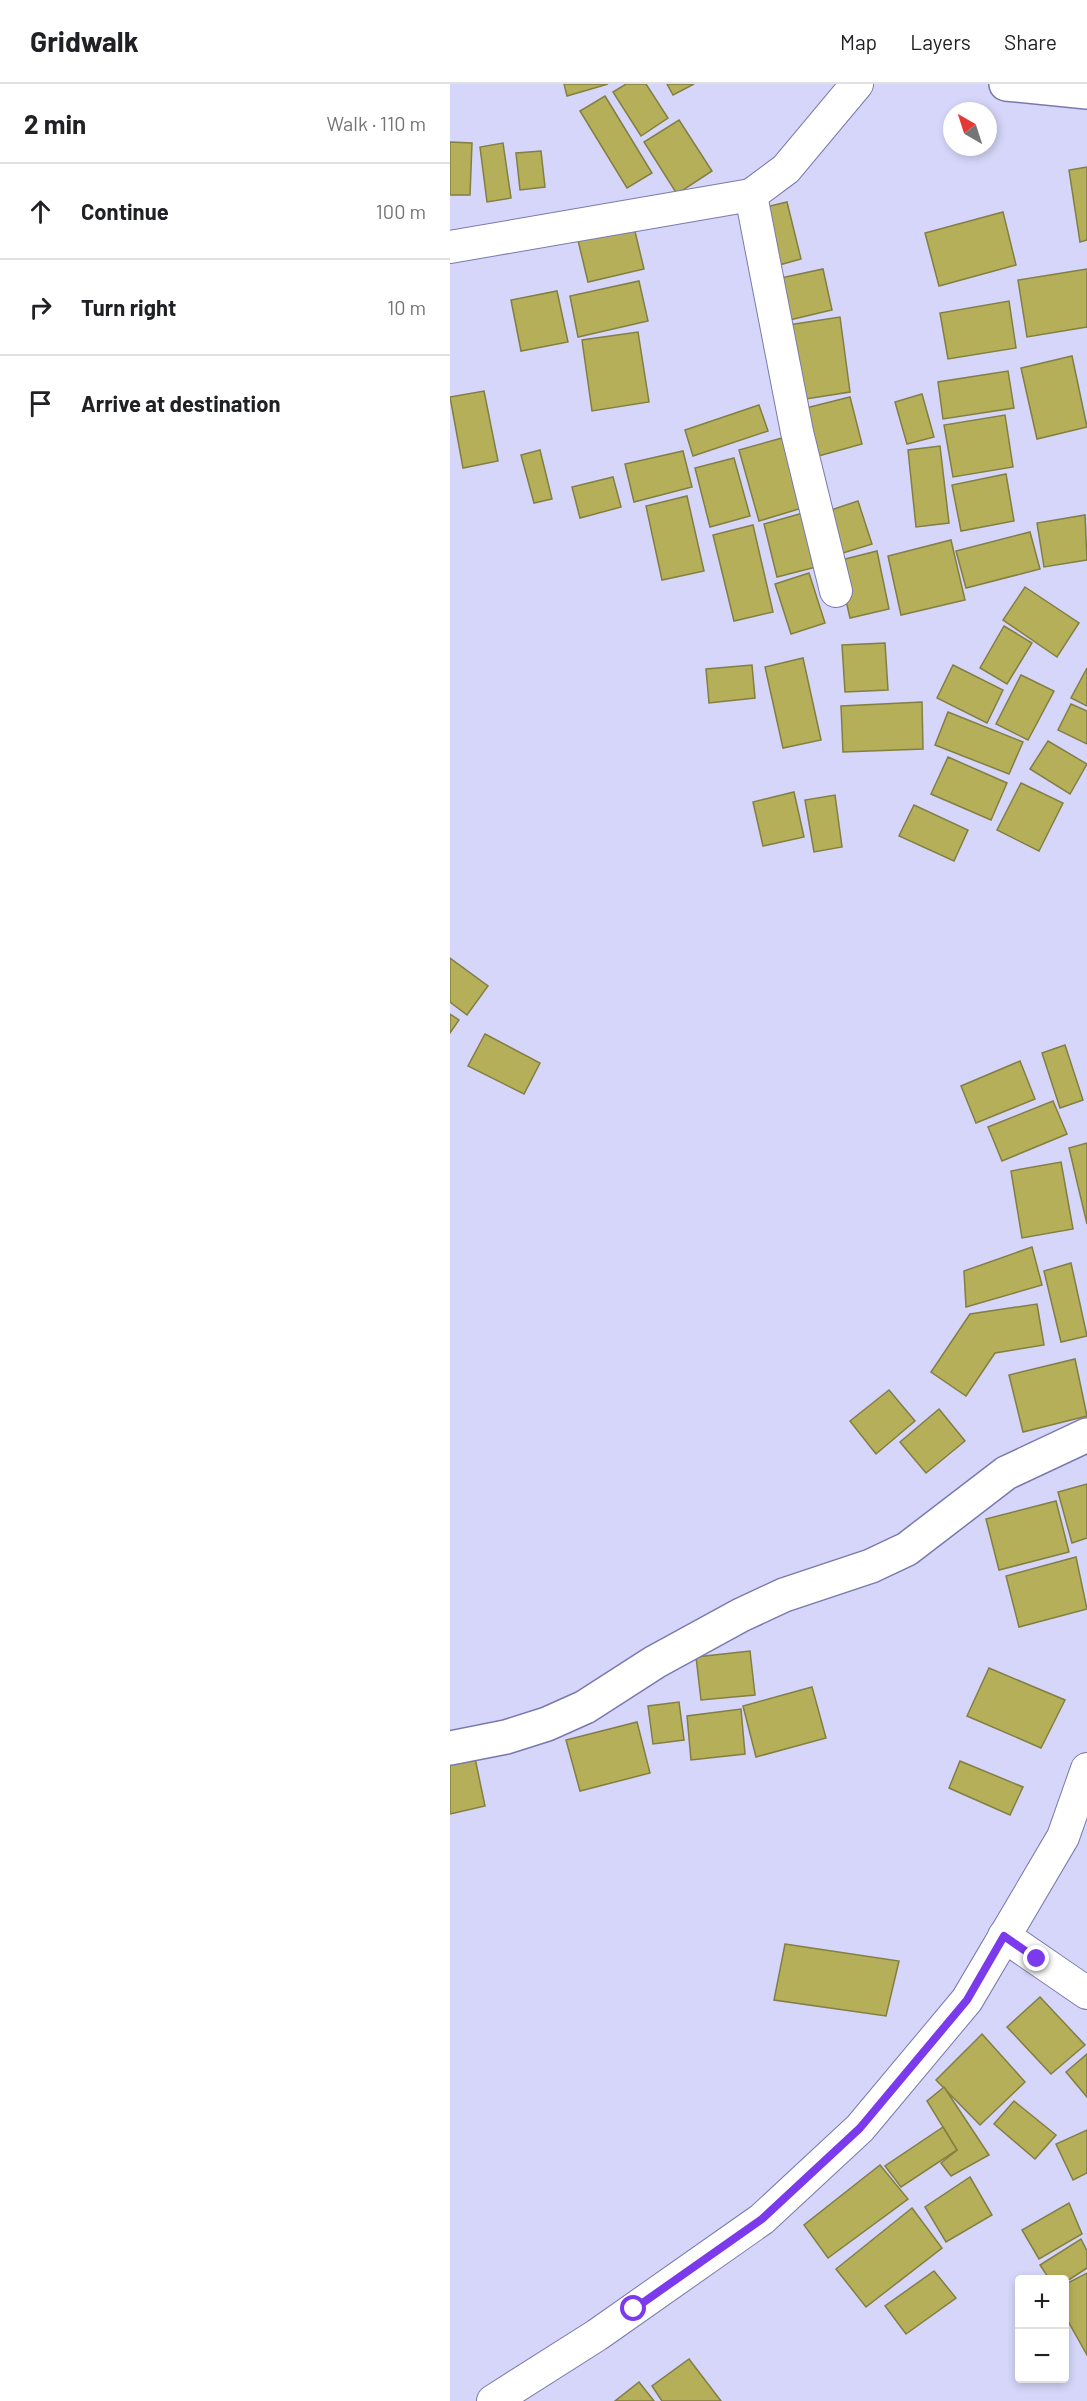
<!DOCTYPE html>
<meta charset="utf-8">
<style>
:root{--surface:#fff;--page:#f2f2f2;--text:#202124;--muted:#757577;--line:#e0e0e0}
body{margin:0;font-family:Barlow,sans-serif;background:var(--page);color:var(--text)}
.controls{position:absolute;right:18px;bottom:18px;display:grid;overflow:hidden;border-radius:6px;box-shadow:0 3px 9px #0003}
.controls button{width:54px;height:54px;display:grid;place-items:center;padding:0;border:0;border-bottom:2px solid var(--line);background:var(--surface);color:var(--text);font:30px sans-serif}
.compass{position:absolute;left:493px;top:18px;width:54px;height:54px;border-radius:50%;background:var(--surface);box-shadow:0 3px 9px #0003;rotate:321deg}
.stop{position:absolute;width:18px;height:18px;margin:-14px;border:4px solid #7c3aed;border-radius:50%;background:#fff}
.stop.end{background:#7c3aed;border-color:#fff;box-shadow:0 2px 6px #0008}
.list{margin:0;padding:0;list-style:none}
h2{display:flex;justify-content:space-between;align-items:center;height:78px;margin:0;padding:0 24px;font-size:26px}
h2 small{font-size:20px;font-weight:400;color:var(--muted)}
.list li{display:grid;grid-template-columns:39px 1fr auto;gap:18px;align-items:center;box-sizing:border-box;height:96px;padding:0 24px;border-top:2px solid var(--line)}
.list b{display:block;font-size:22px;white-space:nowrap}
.list em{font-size:20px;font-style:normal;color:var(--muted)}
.icon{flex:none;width:33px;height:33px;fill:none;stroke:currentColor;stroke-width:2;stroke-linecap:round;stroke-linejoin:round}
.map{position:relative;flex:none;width:637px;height:2317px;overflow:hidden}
header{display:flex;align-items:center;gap:36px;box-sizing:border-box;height:84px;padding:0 30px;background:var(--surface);border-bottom:2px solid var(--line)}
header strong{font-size:28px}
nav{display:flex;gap:33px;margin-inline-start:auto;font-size:21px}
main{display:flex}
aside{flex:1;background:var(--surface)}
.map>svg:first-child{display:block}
.building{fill:#b6af59;stroke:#837e42;stroke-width:1.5}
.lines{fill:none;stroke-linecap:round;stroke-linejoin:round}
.street-casing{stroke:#7a79af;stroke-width:34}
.secondary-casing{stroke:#7a79af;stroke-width:36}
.street{stroke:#fff;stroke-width:32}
.secondary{stroke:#fff;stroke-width:33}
.route{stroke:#7c3aed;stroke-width:8}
</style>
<header>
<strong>Gridwalk</strong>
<nav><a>Map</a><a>Layers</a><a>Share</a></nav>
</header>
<main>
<aside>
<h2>2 min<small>Walk · 110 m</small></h2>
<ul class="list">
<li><svg class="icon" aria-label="ahead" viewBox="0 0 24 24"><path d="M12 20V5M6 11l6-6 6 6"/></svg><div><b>Continue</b></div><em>100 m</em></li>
<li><svg class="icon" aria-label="right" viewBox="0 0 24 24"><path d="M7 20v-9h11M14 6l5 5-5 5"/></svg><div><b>Turn right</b></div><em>10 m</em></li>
<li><svg class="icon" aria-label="arrive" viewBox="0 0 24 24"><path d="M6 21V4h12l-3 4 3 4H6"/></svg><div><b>Arrive at destination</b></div></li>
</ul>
</aside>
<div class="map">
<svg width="637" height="2317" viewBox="0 0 637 2317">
<rect width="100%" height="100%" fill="#d5d6f9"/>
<!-- building -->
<g class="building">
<path d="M114 0H158L117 12Z"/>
<path d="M176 0H196L218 34 191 52 163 8Z"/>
<path d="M217 0H244L223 11Z"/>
<path d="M155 12 202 89 177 104 130 27Z"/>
<path d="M229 36 262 87 227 110 194 58Z"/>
<path d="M0 58 22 59 20 111H0Z"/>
<path d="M53 59 61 114 37 118 30 63Z"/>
<path d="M91 67 95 103 70 106 66 69Z"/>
<path d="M637 83V156L630 158 619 86Z"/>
<path d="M337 118 351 175 322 183 308 125Z"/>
<path d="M553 128 566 181 489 202 475 149Z"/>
<path d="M182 135 194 185 138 198 126 148Z"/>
<path d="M373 185 382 226 335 237 326 195Z"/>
<path d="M637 185V243L577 253 568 196Z"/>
<path d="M189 197 198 237 128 253 120 212Z"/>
<path d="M107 207 118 258 71 267 61 216Z"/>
<path d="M559 217 566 264 498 275 490 229Z"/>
<path d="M390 233 400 308 343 317 332 242Z"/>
<path d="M188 248 199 318 142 327 132 256Z"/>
<path d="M622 272 637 343 587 355 571 284Z"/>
<path d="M558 287 564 324 493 335 488 298Z"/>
<path d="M34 307 48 377 13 384 0 313Z"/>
<path d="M472 310 484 353 457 360 445 318Z"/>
<path d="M400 313 412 360 361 374 348 326Z"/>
<path d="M309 321 318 347 243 372 235 346Z"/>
<path d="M555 331 563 383 503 393 494 341Z"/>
<path d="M332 354 352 424 309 437 289 366Z"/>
<path d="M490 362 499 439 466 443 458 366Z"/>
<path d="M90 366 102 415 84 419 71 371Z"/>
<path d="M233 367 242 403 184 418 175 380Z"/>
<path d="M284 374 300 432 260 443 245 384Z"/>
<path d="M556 390 564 437 511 447 502 401Z"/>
<path d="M163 393 171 423 130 434 122 403Z"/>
<path d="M237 412 254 487 212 496 196 422Z"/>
<path d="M408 417 422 460 383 472 369 430Z"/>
<path d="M353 429 366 483 327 493 314 440Z"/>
<path d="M635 431 637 476 594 483 587 439Z"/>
<path d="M303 441 323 528 284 537 263 451Z"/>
<path d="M580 448 590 485 516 504 506 467Z"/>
<path d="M501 456 515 516 451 531 438 472Z"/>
<path d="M427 467 439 525 400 534 387 477Z"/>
<path d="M359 489 375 539 341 550 325 500Z"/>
<path d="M575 503 629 539 607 573 553 536Z"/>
<path d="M554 542 582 559 557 600 530 584Z"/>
<path d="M435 559 438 606 395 608 392 561Z"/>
<path d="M353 574 371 656 333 664 315 583Z"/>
<path d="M302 581 305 614 259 619 256 585Z"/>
<path d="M503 581 553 606 537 639 487 614Z"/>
<path d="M637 584V622L621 614Z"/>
<path d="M571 591 604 607 578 656 546 640Z"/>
<path d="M472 618 473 665 393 668 391 622Z"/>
<path d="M621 620 637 627V660L608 646Z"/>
<path d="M498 628 573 658 559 690 485 661Z"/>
<path d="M598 657 637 680 620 710 580 685Z"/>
<path d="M498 673 557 699 541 736 481 710Z"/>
<path d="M571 699 613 719 589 767 547 746Z"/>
<path d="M344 708 354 753 313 762 303 718Z"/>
<path d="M385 711 392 763 364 768 355 716Z"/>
<path d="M464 721 518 746 504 777 449 752Z"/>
<path d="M0 874 38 902 17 931 0 918Z"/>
<path d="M0 930 9 936 0 949Z"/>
<path d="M35 950 90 979 74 1010 18 982Z"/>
<path d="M615 961 633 1016 610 1024 592 969Z"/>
<path d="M570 977 585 1015 526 1039 511 1002Z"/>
<path d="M603 1017 617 1050 552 1077 538 1043Z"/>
<path d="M637 1059V1140L619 1064Z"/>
<path d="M611 1078 623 1145 572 1154 561 1087Z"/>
<path d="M582 1163 592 1201 516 1223 514 1187Z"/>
<path d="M621 1179 637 1252 611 1258 594 1187Z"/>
<path d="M587 1220 594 1261 545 1269 516 1312 481 1288 520 1230Z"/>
<path d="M625 1275 637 1332 573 1348 559 1291Z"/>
<path d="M439 1306 465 1337 426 1370 400 1337Z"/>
<path d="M489 1325 515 1357 476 1389 450 1358Z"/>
<path d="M637 1400V1454L622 1459 608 1408Z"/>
<path d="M606 1417 619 1468 549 1486 536 1435Z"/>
<path d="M626 1473 637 1525 569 1543 556 1492Z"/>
<path d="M300 1567 305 1611 251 1616 246 1573Z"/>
<path d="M539 1584 615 1616 591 1664 517 1632Z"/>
<path d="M362 1603 376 1654 306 1673 293 1622Z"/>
<path d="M229 1618 234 1656 203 1660 198 1622Z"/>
<path d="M291 1625 295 1670 241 1676 237 1632Z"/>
<path d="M187 1638 200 1689 130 1707 116 1656Z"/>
<path d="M25 1674 35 1722 0 1730V1680Z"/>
<path d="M510 1677 573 1703 560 1731 499 1704Z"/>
<path d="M335 1860 449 1877 436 1932 324 1916Z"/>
<path d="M590 1913 635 1961 601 1990 557 1943Z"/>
<path d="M532 1950 575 1998 530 2041 486 1996Z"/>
<path d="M637 1970V2013L616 1988Z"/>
<path d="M494 2003 539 2071 501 2092 491 2079 507 2066 477 2017Z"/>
<path d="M564 2017 606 2051 585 2075 544 2040Z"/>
<path d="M493 2043 507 2066 451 2103 435 2082Z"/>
<path d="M637 2046V2089L623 2096 606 2060Z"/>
<path d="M430 2081 458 2115 378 2174 354 2141Z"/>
<path d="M520 2093 542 2131 496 2158 475 2123Z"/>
<path d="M619 2119 632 2150 589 2175 572 2146Z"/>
<path d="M462 2124 492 2164 416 2223 386 2185Z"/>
<path d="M631 2155 637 2167V2184L614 2199V2196H600L590 2181Z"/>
<path d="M484 2187 506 2214 456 2250 435 2222Z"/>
<path d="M637 2189V2271L614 2230V2201Z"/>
<path d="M239 2275 271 2317H212L202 2302Z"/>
<path d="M189 2298 204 2317H165Z"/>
</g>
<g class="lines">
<defs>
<g id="street">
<path d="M301 111 347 348 386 507"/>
<path d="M0 163 301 111 336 85 407 0"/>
<path d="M554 1852 637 1909"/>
<path d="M43 2317 147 2251 312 2135 410 2044 517 1916 613 1753 637 1685"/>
</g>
<g id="secondary">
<path d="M556 0 637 8"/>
<path d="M0 1664 56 1653 97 1640 135 1623 205 1578 291 1531 334 1511 421 1482 457 1465 556 1389 637 1351"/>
</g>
</defs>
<!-- street casing -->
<use href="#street" class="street-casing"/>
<!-- secondary casing -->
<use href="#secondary" class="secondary-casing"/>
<!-- street -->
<use href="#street" class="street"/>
<!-- secondary -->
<use href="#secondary" class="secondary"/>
</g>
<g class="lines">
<!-- route -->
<path class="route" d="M184 2225 312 2135 410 2044 517 1916 554 1852 587 1875"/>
</g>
</svg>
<div class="controls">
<button>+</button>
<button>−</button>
</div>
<svg class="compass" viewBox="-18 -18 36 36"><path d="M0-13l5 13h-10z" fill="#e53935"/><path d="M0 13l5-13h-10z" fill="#757577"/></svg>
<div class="stop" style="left:184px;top:2225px"></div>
<div class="stop end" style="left:587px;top:1875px"></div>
</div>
</main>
